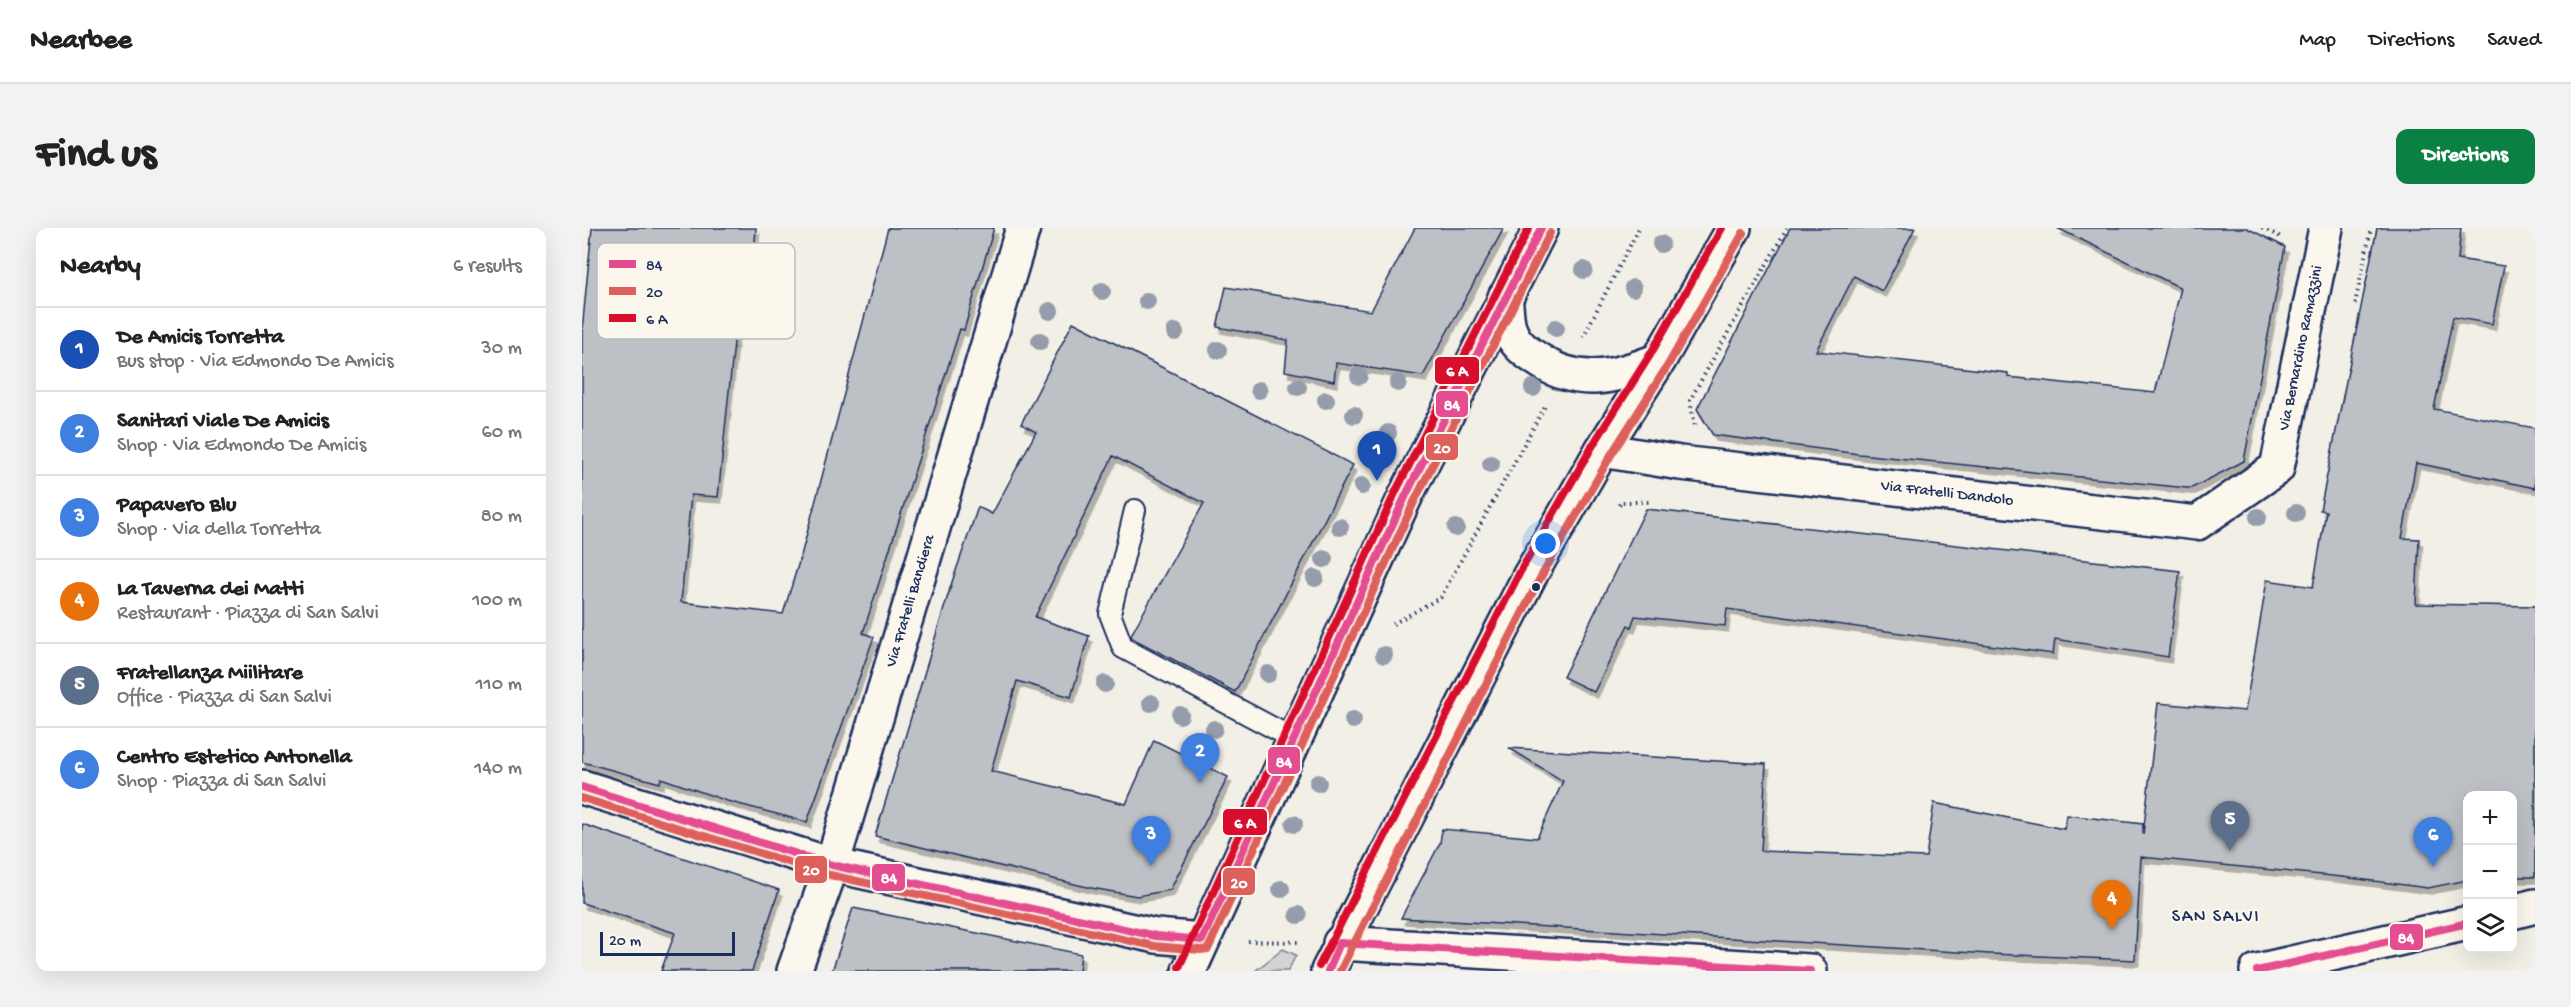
<!DOCTYPE html>
<meta charset="utf-8">
<style>
:root{--surface:#fff;--page:#f2f2f2;--text:#222;--muted:#767676;--line:#e0e0e0;--accent:#0b8043}
body{margin:0;font-family:"Gochi Hand",sans-serif;background:var(--page);color:var(--text)}
.controls{position:absolute;right:18px;bottom:18px;display:grid;overflow:hidden;border-radius:12px;box-shadow:0 6px 24px #0002}
.controls button{width:54px;height:54px;display:grid;place-items:center;padding:0;border:0;border-bottom:2px solid var(--line);background:var(--surface);color:var(--text);font:30px sans-serif}
.scale{position:absolute;left:18px;bottom:15px;width:135px;box-sizing:border-box;padding-left:6px;border:3px solid #1b2f5e;border-top:0;font-size:16px;line-height:21px;white-space:nowrap;color:#1b2f5e;-webkit-text-stroke:4px #fbf7ec;paint-order:stroke}
.you{position:absolute;left:964px;top:316px;width:21px;height:21px;margin:-15px;border:4px solid #fff;border-radius:50%;background:#1a73e8;box-shadow:0 0 0 9px #1a73e833}
.badge{display:grid;place-items:center;width:39px;height:39px;border-radius:50%;background:var(--accent);color:#fff;font-size:20px;font-weight:700}
.pin{position:absolute;translate:-50% -50px;filter:drop-shadow(0 2px 3px #0008)}
.pin::after{content:'';position:absolute;top:32px;width:21px;height:18px;background:inherit;clip-path:polygon(0 0,100% 0,50% 100%)}
.list{margin:0;padding:0;list-style:none}
h2{display:flex;justify-content:space-between;align-items:center;height:78px;margin:0;padding:0 24px;font-size:26px}
h2 small{font-size:20px;font-weight:400;color:var(--muted)}
.list li{display:grid;grid-template-columns:39px 1fr auto;gap:18px;align-items:center;box-sizing:border-box;height:84px;padding:0 24px;border-top:2px solid var(--line)}
.list b{display:block;font-size:22px;white-space:nowrap}
.list p{margin:0;font-size:20px;white-space:nowrap;color:var(--muted)}
.list em{font-size:20px;font-style:normal;color:var(--muted)}
.icon{flex:none;width:33px;height:33px;fill:none;stroke:currentColor;stroke-width:2;stroke-linecap:round;stroke-linejoin:round}
.map{position:relative;flex:none;width:1953px;height:743px;overflow:hidden;border-radius:12px}
header{display:flex;align-items:center;gap:36px;box-sizing:border-box;height:84px;padding:0 30px;background:var(--surface);border-bottom:2px solid var(--line)}
header strong{font-size:28px}
nav{display:flex;gap:33px;margin-inline-start:auto;font-size:21px}
.intro{display:flex;align-items:center;justify-content:space-between;box-sizing:border-box;height:144px;padding:0 36px}
h1{margin:0;font-size:42px}
.button{padding:15px 27px;border-radius:12px;background:var(--accent);color:#fff;font-size:21px;font-weight:700}
main{display:flex;gap:36px;padding:0 36px}
aside{flex:1;background:var(--surface);border-radius:12px;box-shadow:0 6px 24px #0002}
.map>svg:first-child{display:block}
.green{fill:#d2d3d2;stroke:#768198;stroke-width:1.5}
.building{fill:#bdc0c4;stroke:#1b2f5e;stroke-width:1.5;filter:url(#shadow)}
.lines{fill:none;stroke-linecap:round;stroke-linejoin:round}
.lane-casing{stroke:#1b2f5e;stroke-width:24}
.street-casing{stroke:#1b2f5e;stroke-width:38}
.secondary-casing{stroke:#1b2f5e;stroke-width:38}
.path{stroke:#1b2f5e;stroke-width:4;stroke-dasharray:1.5 4.5;stroke-linecap:butt}
.lane{stroke:#fbf7ec;stroke-width:20}
.street{stroke:#fbf7ec;stroke-width:33}
.secondary{stroke:#fbf7ec;stroke-width:33}
.bus-1-casing{stroke:#fbf7ec;stroke-width:12}
.bus-2-casing{stroke:#fbf7ec;stroke-width:12}
.bus-3-casing{stroke:#fbf7ec;stroke-width:12}
.bus-1{stroke:#e44e90;stroke-width:8}
.bus-2{stroke:#de605c;stroke-width:8}
.bus-3{stroke:#d70e2d;stroke-width:8}
.tree{fill:#959cab}
.bus-dot{fill:#1b2f5e;stroke:#fbf7ec;stroke-width:2}
.labels{text-anchor:middle;dominant-baseline:central;stroke-width:4.5;stroke-linejoin:round;paint-order:stroke}
.street-label{font-size:16px;fill:#1b2f5e;stroke:#fbf7ec}
.neighbourhood-label{font-size:18px;letter-spacing:1.5px;fill:#1b2f5e;stroke:#fbf7ec}
.key{fill:#fbf7ec;stroke:#b8bbc1;stroke-width:1.5}
.key-label{font-size:16px;fill:#1b2f5e}
.line-badge{stroke:#fbf7ec;stroke-width:2}
.badge-label{font-size:16px;text-anchor:middle;font-weight:bold;fill:#fff}
</style>
<header>
<strong>Nearbee</strong>
<nav><a>Map</a><a>Directions</a><a>Saved</a></nav>
</header>
<div class="intro"><h1>Find us</h1><a class="button">Directions</a></div>
<main>
<aside>
<h2>Nearby<small>6 results</small></h2>
<ul class="list">
<li><span class="badge" style="background:#1a4fb4">1</span><div><b>De Amicis Torretta</b><p>Bus stop · Via Edmondo De Amicis</p></div><em>30 m</em></li>
<li><span class="badge" style="background:#3f7fe0">2</span><div><b>Sanitari Viale De Amicis</b><p>Shop · Via Edmondo De Amicis</p></div><em>60 m</em></li>
<li><span class="badge" style="background:#3f7fe0">3</span><div><b>Papavero Blu</b><p>Shop · Via della Torretta</p></div><em>80 m</em></li>
<li><span class="badge" style="background:#e8710a">4</span><div><b>La Taverna dei Matti</b><p>Restaurant · Piazza di San Salvi</p></div><em>100 m</em></li>
<li><span class="badge" style="background:#5c6f8a">5</span><div><b>Fratellanza Miilitare</b><p>Office · Piazza di San Salvi</p></div><em>110 m</em></li>
<li><span class="badge" style="background:#3f7fe0">6</span><div><b>Centro Estetico Antonella</b><p>Shop · Piazza di San Salvi</p></div><em>140 m</em></li>
</ul>
</aside>
<div class="map">
<svg width="1953" height="743" viewBox="0 0 1953 743">
<defs>
<filter id="shadow"><feDropShadow dx="3.5" dy="6" stdDeviation="0" flood-color="#0004"/></filter>
</defs>
<rect width="100%" height="100%" fill="#f2efe6"/>
<filter id="ink" filterUnits="userSpaceOnUse"><feTurbulence type="fractalNoise" baseFrequency=".0167" numOctaves="2"/><feDisplacementMap in="SourceGraphic" scale="12" xChannelSelector="R" yChannelSelector="G"/><feConvolveMatrix kernelMatrix="1 2 1 2 8 2 1 2 1" color-interpolation-filters="sRGB"/></filter>
<g filter="url(#ink)">
<!-- green -->
<path class="green" d="M701 721 714 727 706 743H673Z"/>
<!-- building -->
<g class="building">
<path d="M10 0H174L167 88 155 86 136 269 109 267 99 374 201 386 220 324 306 0H412L382 102 378 101 281 405 292 409 225 594 145 573 79 550 78 555 0 534V103Z"/>
<path d="M833 0H922L841 148 754 135 752 153 703 143 706 112 635 99 644 59 789 83Z"/>
<path d="M1208 0H1333L1300 63 1272 48 1234 123 1426 145V149L1573 165 1599 60 1475 0H1665L1703 19 1662 233 1610 260H1605L1277 226 1131 207 1115 181Z"/>
<path d="M1795 0H1879L1876 31 1922 38 1910 96 1871 89 1852 181 1953 200V260L1834 235 1820 310 1837 311 1834 376 1953 378V649H1930V567H1886V652L1846 660 1760 649 1559 629 1553 732 1408 726 819 690 858 615 860 601 955 610 981 553 927 520 1184 536 1179 623 1344 629 1352 575 1482 601 1485 587 1561 596V607L1576 475 1663 483 1685 352 1731 359 1744 283 1738 282Z"/>
<path d="M491 94 771 237 653 464 550 410 549 407 622 275 531 228 453 389 507 408 489 469 435 453 409 543 544 576 572 512 646 549 588 662 555 668 509 660 293 608 370 354 396 279 410 286 454 204 439 196Z"/>
<path d="M1064 281 1598 343 1586 429 1473 411 1471 426 1145 381 1143 398 1053 388 1049 399 1046 397 1012 464 981 449Z"/>
<path d="M0 596 197 662 170 743H79L93 705 0 675Z"/>
<path d="M271 680 499 726 497 743H250Z"/>
</g>
<g class="lines">
<defs>
<path id="lane" d="M553 282 528 386 541 420 712 511"/>
<g id="street">
<path d="M923 69C925 81 924 94 929 105 934 116 945 125 955 131 996 160 1034 149 1077 132"/>
<path id="s1" d="M1020 222 1098 235 1615 295 1695 240 1744 0"/>
<path d="M1930 684 1953 678"/>
<path d="M758 715 1228 743"/>
<path id="s2" d="M212 743 250 637 441 0"/>
<path d="M1675 743 1886 695"/>
</g>
<g id="secondary">
<path d="M0 559 250 637 574 708 620 712"/>
<path d="M607 743 824 267 959 0"/>
<path d="M746 743 947 349 1020 222 1077 132 1152 0"/>
</g>
</defs>
<!-- lane casing -->
<use href="#lane" class="lane-casing"/>
<!-- street casing -->
<use href="#street" class="street-casing"/>
<!-- secondary casing -->
<use href="#secondary" class="secondary-casing"/>
<!-- path -->
<g class="path">
<path d="M1680 0 1701 10"/>
<path d="M1773 76 1789 0"/>
<path d="M1001 109 1057 0"/>
<path d="M1113 197 1108 172 1205 0"/>
<path d="M1037 277 1038 274H1070"/>
<path d="M811 396 859 369 963 178"/>
<path d="M666 713 716 714"/>
<path d="M0 738 5 743"/>
</g>
<!-- lane -->
<use href="#lane" class="lane"/>
<!-- street -->
<use href="#street" class="street"/>
<!-- secondary -->
<use href="#secondary" class="secondary"/>
<defs>
<g id="bus-1">
<path d="M0 559 250 637 574 708 620 712"/>
<path d="M620 712 824 267 959 0"/>
<path d="M746 743 758 715 1228 743"/>
<path d="M1675 743 1886 695"/>
</g>
<g id="bus-2">
<path d="M0 570 248 647 572 718 619 722 626 721 833 272 968 5"/>
<path d="M758 743 956 354 1029 227 1086 137 1161 5"/>
</g>
<g id="bus-3">
<path d="M737 738 938 344 1011 217 1068 127 1140 0"/>
<path d="M597 739 814 263 947 0"/>
</g>
</defs>
<!-- bus-1 casing -->
<use href="#bus-1" class="bus-1-casing"/>
<!-- bus-2 casing -->
<use href="#bus-2" class="bus-2-casing"/>
<!-- bus-3 casing -->
<use href="#bus-3" class="bus-3-casing"/>
<!-- bus-1 -->
<use href="#bus-1" class="bus-1"/>
<!-- bus-2 -->
<use href="#bus-2" class="bus-2"/>
<!-- bus-3 -->
<use href="#bus-3" class="bus-3"/>
</g>
<!-- trees -->
<g class="tree">
<circle cx="1079" cy="16" r="9"/>
<circle cx="1002" cy="42" r="9"/>
<circle cx="1051" cy="60" r="9"/>
<circle cx="520" cy="63" r="9"/>
<circle cx="565" cy="73" r="9"/>
<circle cx="468" cy="83" r="9"/>
<circle cx="974" cy="100" r="9"/>
<circle cx="593" cy="104" r="9"/>
<circle cx="458" cy="113" r="9"/>
<circle cx="636" cy="122" r="9"/>
<circle cx="777" cy="148" r="9"/>
<circle cx="816" cy="155" r="9"/>
<circle cx="716" cy="159" r="9"/>
<circle cx="951" cy="160" r="9"/>
<circle cx="677" cy="162" r="9"/>
<circle cx="744" cy="172" r="9"/>
<circle cx="772" cy="187" r="9"/>
<circle cx="806" cy="205" r="9"/>
<circle cx="793" cy="228" r="9"/>
<circle cx="909" cy="236" r="9"/>
<circle cx="780" cy="258" r="9"/>
<circle cx="1714" cy="285" r="9"/>
<circle cx="1676" cy="289" r="9"/>
<circle cx="758" cy="299" r="9"/>
<circle cx="874" cy="300" r="9"/>
<circle cx="742" cy="331" r="9"/>
<circle cx="733" cy="350" r="9"/>
<circle cx="802" cy="427" r="9"/>
<circle cx="686" cy="446" r="9"/>
<circle cx="523" cy="456" r="9"/>
<circle cx="569" cy="475" r="9"/>
<circle cx="598" cy="487" r="9"/>
<circle cx="771" cy="492" r="9"/>
<circle cx="632" cy="501" r="9"/>
<circle cx="736" cy="555" r="9"/>
<circle cx="712" cy="596" r="9"/>
<circle cx="699" cy="661" r="9"/>
<circle cx="716" cy="687" r="9"/>
</g>
</g>
<!-- markers -->
<circle class="bus-dot" cx="954" cy="359" r="5"/>
<g class="labels">
<!-- street labels -->
<g class="street-label">
<text stroke="none"><textPath href="#s1" startOffset="819">Via Bernardino Ramazzini</textPath></text>
<text stroke="none"><textPath href="#s1" startOffset="348">Via Fratelli Dandolo</textPath></text>
<text stroke="none"><textPath href="#s2" startOffset="388">Via Fratelli Bandiera</textPath></text>
</g>
<!-- neighbourhood labels -->
<g class="neighbourhood-label">
<text x="1634" y="689">SAN SALVI</text>
</g>
</g>
<!-- legend -->
<rect x="15" y="15" width="198" height="96" rx="9" class="key"/>
<rect x="27" y="32" width="27" height="8" fill="#e44e90"/>
<rect x="27" y="59" width="27" height="8" fill="#de605c"/>
<rect x="27" y="86" width="27" height="8" fill="#d70e2d"/>
<g class="key-label">
<text x="64" y="42">84</text>
<text x="64" y="69">20</text>
<text x="64" y="96">6 A</text>
</g>
<g class="line-badge">
<rect x="852" y="128" width="46" height="29" rx="6" fill="#d70e2d"/>
<rect x="853" y="162" width="34" height="28" rx="6" fill="#e44e90"/>
<rect x="843" y="205" width="34" height="28" rx="6" fill="#de605c"/>
<rect x="685" y="518" width="34" height="29" rx="6" fill="#e44e90"/>
<rect x="640" y="580" width="46" height="28" rx="6" fill="#d70e2d"/>
<rect x="212" y="627" width="34" height="29" rx="6" fill="#de605c"/>
<rect x="289" y="635" width="35" height="29" rx="6" fill="#e44e90"/>
<rect x="640" y="639" width="34" height="29" rx="6" fill="#de605c"/>
<rect x="1807" y="695" width="35" height="28" rx="6" fill="#e44e90"/>
</g>
<g class="badge-label">
<text x="875" y="148">6 A</text>
<text x="870" y="182">84</text>
<text x="860" y="225">20</text>
<text x="702" y="539">84</text>
<text x="663" y="600">6 A</text>
<text x="229" y="647">20</text>
<text x="307" y="655">84</text>
<text x="657" y="660">20</text>
<text x="1824" y="715">84</text>
</g>
</svg>
<div class="controls">
<button>+</button>
<button>−</button>
<button><svg class="icon" aria-label="layers" viewBox="0 0 24 24"><path d="M12 4l9 5-9 5-9-5zM3 14l9 5 9-5"/></svg></button>
</div>
<div class="scale">20 m</div>
<div class="you"></div>
<div class="pin badge" style="left:795px;top:253px;background:#1a4fb4">1</div>
<div class="pin badge" style="left:618px;top:555px;background:#3f7fe0">2</div>
<div class="pin badge" style="left:569px;top:638px;background:#3f7fe0">3</div>
<div class="pin badge" style="left:1530px;top:702px;background:#e8710a">4</div>
<div class="pin badge" style="left:1648px;top:623px;background:#5c6f8a">5</div>
<div class="pin badge" style="left:1851px;top:639px;background:#3f7fe0">6</div>
</div>
</main>
